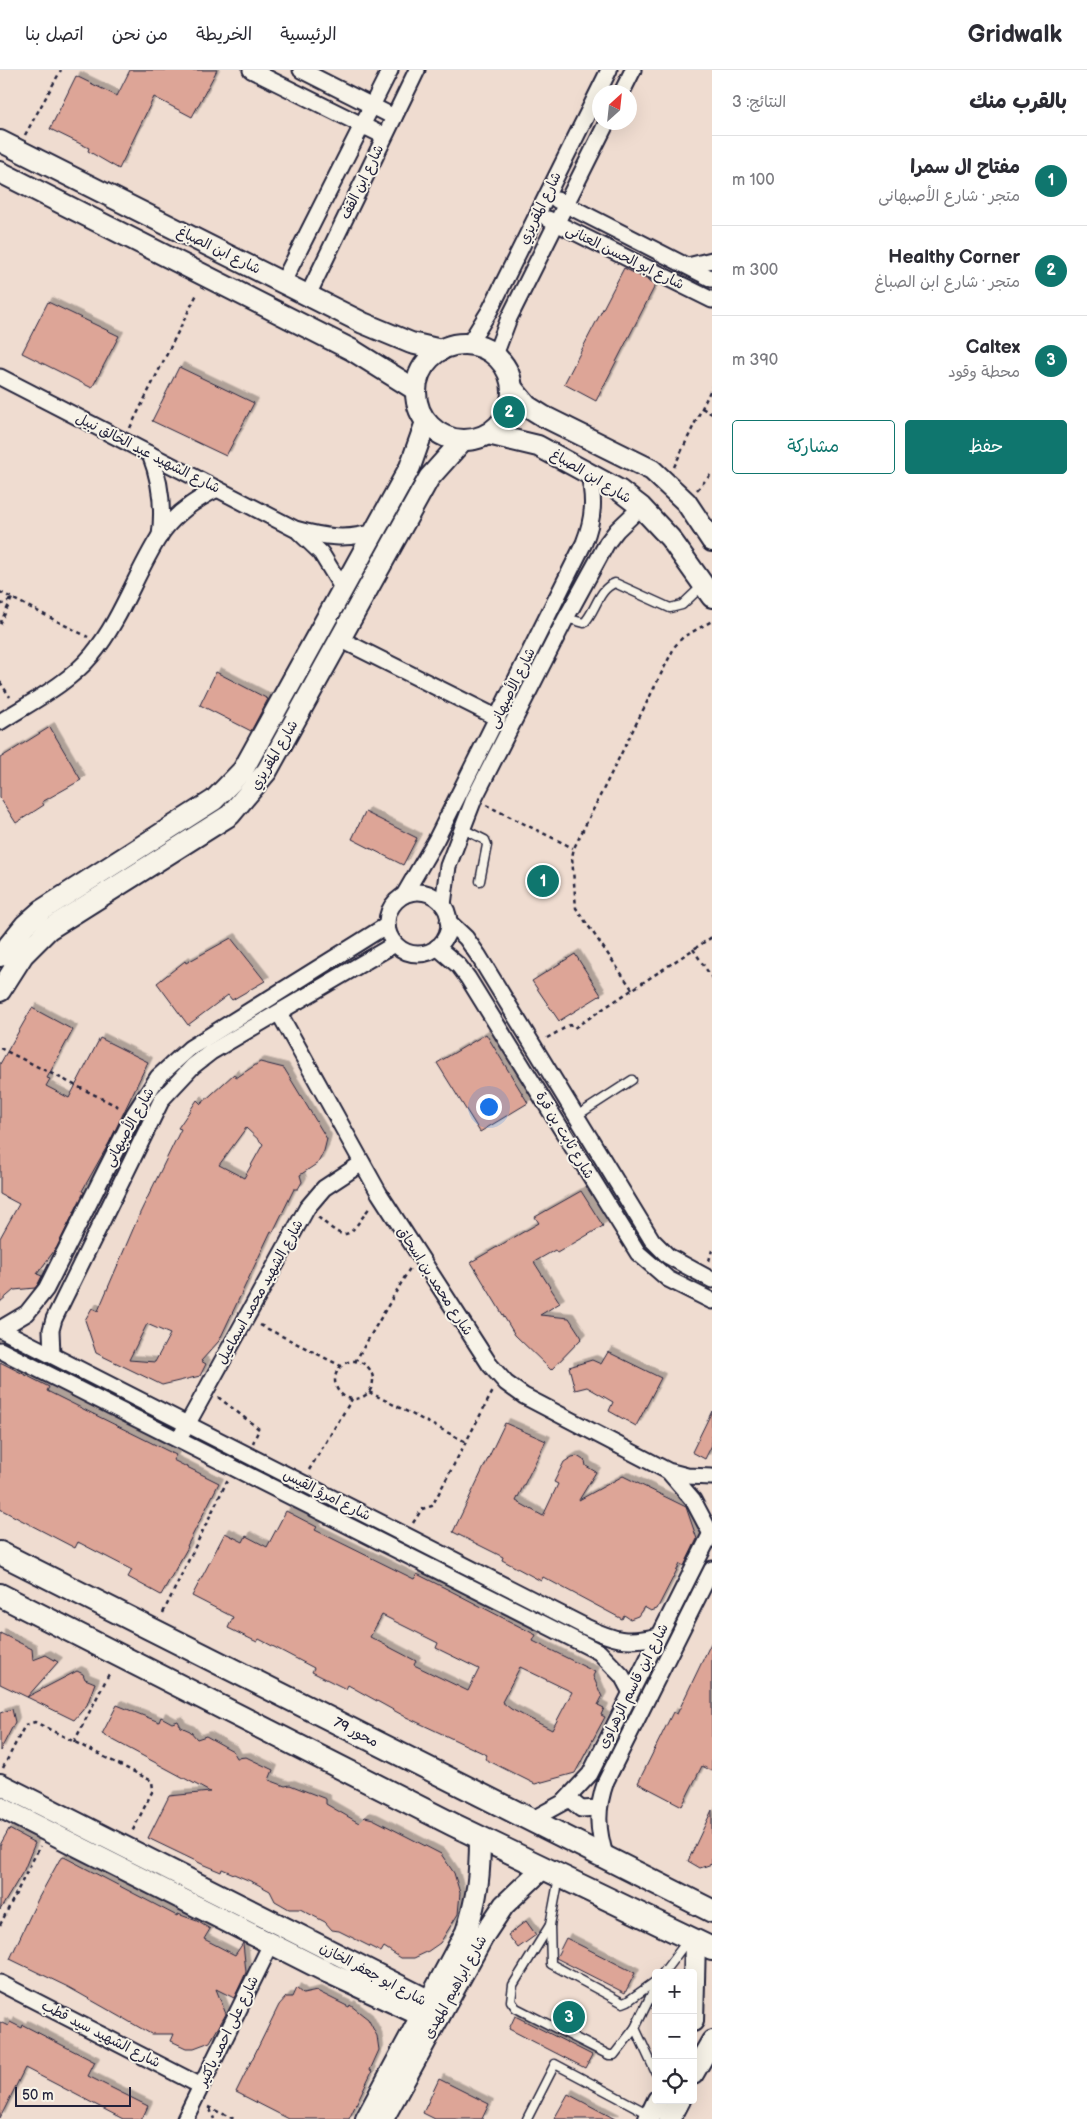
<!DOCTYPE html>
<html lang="ar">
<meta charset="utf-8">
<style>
:root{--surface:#fff;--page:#f2f2f3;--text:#2b2b33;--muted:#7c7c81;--line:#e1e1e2;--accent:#0f766e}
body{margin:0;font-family:"Balsamiq Sans","Playpen Sans Arabic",sans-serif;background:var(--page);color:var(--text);direction:rtl}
.controls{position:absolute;right:15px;bottom:15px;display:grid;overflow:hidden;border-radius:5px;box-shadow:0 5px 20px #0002}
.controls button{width:45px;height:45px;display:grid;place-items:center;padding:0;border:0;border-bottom:1px solid var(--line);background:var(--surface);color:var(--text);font:25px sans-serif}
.compass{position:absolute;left:592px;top:15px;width:45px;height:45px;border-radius:50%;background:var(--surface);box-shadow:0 5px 20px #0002;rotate:27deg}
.scale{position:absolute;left:15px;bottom:12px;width:116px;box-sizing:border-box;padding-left:5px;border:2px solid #22223b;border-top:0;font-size:14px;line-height:18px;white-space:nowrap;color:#22223b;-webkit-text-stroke:4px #f7f3e8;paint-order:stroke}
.you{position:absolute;left:488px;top:1036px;width:18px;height:18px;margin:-12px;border:4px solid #fff;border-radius:50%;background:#1a73e8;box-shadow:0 0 0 8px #1a73e833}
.badge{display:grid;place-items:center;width:32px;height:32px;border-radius:50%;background:var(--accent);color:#fff;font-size:16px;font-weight:700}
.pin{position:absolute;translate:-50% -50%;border:2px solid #fff;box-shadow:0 1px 5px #0006}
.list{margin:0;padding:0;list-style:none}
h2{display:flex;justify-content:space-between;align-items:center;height:65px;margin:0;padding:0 20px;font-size:21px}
h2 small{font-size:16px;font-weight:400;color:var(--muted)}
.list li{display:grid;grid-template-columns:32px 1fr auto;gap:15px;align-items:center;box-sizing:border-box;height:90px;padding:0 20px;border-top:1px solid var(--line)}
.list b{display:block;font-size:19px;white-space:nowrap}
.list p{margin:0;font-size:16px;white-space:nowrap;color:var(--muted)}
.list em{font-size:16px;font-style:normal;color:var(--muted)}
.actions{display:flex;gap:10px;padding:15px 20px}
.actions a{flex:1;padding:11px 0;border:1px solid var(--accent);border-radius:5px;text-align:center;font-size:18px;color:var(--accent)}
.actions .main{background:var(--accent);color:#fff}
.icon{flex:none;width:28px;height:28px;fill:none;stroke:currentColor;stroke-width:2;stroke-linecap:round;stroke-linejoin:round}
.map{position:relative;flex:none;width:712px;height:2049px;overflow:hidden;direction:ltr}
header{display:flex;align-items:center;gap:30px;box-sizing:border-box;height:70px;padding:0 25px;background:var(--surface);border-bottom:1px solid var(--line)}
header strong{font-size:24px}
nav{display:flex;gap:28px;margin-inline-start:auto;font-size:18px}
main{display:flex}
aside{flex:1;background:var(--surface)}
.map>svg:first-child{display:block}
.building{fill:#dda597;stroke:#22223b;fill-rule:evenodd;filter:url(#shadow)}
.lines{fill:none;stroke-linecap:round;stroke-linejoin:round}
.service-casing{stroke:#22223b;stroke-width:11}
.minor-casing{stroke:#22223b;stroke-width:19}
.tertiary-casing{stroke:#22223b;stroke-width:24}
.secondary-casing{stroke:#22223b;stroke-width:26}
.path{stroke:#22223b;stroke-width:2.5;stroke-dasharray:4 4;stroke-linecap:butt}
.service{stroke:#f7f3e8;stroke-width:8}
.minor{stroke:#f7f3e8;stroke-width:15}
.tertiary{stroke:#f7f3e8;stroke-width:20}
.secondary{stroke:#f7f3e8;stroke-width:22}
.labels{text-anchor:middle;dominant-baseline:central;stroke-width:4;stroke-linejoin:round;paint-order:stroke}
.street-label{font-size:14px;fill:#22223b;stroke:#f7f3e8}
</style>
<header>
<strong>Gridwalk</strong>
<nav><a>الرئيسية</a><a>الخريطة</a><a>من نحن</a><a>اتصل بنا</a></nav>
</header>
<main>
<aside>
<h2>بالقرب منك<small>النتائج: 3</small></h2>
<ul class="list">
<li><span class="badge">1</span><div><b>مفتاح ال سمرا</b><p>متجر · شارع الأصبهانى</p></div><em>100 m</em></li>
<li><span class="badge">2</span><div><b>Healthy Corner</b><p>متجر · شارع ابن الصباغ</p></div><em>300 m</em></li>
<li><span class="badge">3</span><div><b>Caltex</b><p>محطة وقود</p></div><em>390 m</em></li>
</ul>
<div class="actions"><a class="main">حفظ</a><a>مشاركة</a></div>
</aside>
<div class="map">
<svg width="712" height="2049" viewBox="0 0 712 2049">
<defs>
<filter id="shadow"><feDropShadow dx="4.5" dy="-4.5" stdDeviation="0" flood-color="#0004"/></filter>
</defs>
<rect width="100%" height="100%" fill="#efdcd0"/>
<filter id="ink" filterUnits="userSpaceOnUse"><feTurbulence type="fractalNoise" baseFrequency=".02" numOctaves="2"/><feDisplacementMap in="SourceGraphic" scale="10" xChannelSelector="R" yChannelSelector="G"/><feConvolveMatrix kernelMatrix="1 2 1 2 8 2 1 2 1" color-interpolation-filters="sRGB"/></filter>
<g filter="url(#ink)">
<!-- building -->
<g class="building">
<path d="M130 0H217L192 47 154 27 119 99 88 81 89 78 50 59 76 6 117 26Z"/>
<path d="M624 198 656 214 596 331 564 314Z"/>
<path d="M48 232 119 266 92 318 22 283Z"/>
<path d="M179 297 254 333 226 386 152 351Z"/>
<path d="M216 602 268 629 251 661 200 635Z"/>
<path d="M50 657 81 710 42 732 44 735 16 753 0 728V688Z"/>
<path d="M365 742 417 768 403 795 352 769Z"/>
<path d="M231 868 265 911 232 930 228 925 188 955 157 913 185 891 186 893Z"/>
<path d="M575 884 601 925 559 951 532 911Z"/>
<path d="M32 938 73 960 47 1008 50 1009 46 1016 69 1028 100 968 148 992 109 1073 82 1121 84 1122 57 1177 37 1204 42 1206 38 1214 35 1218 14 1220 0 1232V1168L19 1134 0 1124V994Z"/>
<path d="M486 964 528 1033 480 1062 437 993Z"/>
<path d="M260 992 284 998 327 1069 324 1081 318 1093 300 1105 302 1112 298 1119H294L273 1162 271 1161 219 1271 201 1291 206 1294 200 1306 162 1315 96 1283 85 1250 92 1238 98 1241 140 1143 181 1059 178 1058 197 1030 201 1034 234 1004 236 1008ZM246 1058 263 1074 244 1108 219 1095ZM147 1254 170 1264 155 1292 129 1290Z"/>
<path d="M581 1121 603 1156 557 1183 555 1180 534 1192 560 1233 540 1245 569 1248 582 1268 551 1300 515 1265 471 1192 539 1153 535 1147Z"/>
<path d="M608 1282 661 1308 636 1356 609 1341 613 1332 587 1317 575 1320 569 1297 592 1290 601 1294Z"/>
<path d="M0 1292 49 1317 47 1321 176 1385 173 1390 219 1413 187 1476 188 1477 161 1525 128 1507 132 1500 78 1472 75 1478 0 1439Z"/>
<path d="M712 1341V1375L705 1389 692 1382Z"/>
<path d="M505 1353 546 1371 516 1431 543 1446 558 1414 554 1412 564 1392 572 1387 577 1386 585 1391 586 1396 596 1402 579 1430 623 1406 686 1437 697 1469 684 1496 680 1494 657 1539 651 1541 644 1537 638 1546 630 1549 624 1545 622 1549 543 1507 541 1511 502 1490 503 1487 453 1462Z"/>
<path d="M286 1441 317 1457 315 1460 414 1509 417 1504 449 1520 536 1565 533 1571 595 1602 593 1606 602 1627 598 1635 604 1638 601 1645 605 1647 575 1703 535 1714 485 1689 487 1685 404 1646 348 1615 346 1619 312 1602 314 1598 259 1569 257 1572 228 1558 233 1547 192 1526 225 1463 243 1472 246 1466 267 1477ZM382 1545 438 1573 436 1578 479 1599 468 1621 414 1595 416 1591 370 1567ZM520 1597 572 1622 552 1660 511 1639 502 1632Z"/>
<path d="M0 1563 32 1579 33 1590 46 1585 58 1592 27 1627 0 1614Z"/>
<path d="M712 1571V1701L702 1696 682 1736 638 1713 673 1642 677 1644Z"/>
<path d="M77 1601 83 1604 85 1609 95 1613 87 1635 74 1650 27 1627Z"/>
<path d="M117 1635 159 1652 161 1647 172 1653 178 1651 181 1657 190 1661 197 1669 206 1666 233 1681 237 1688 246 1687 273 1700 269 1710 285 1716 290 1715 326 1729V1734L359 1753 365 1747 373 1749 441 1784 454 1803 460 1823 458 1844 440 1873 427 1882 414 1888H401L384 1877 381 1882 339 1861 332 1860 325 1852 300 1839H289L275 1831 270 1821 255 1813 222 1799 221 1802 204 1795 148 1768 169 1726 210 1722 102 1664Z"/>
<path d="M12 1639 15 1652 0 1681V1643Z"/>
<path d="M712 1740V1794L700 1798 688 1791Z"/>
<path d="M9 1759 35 1773 24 1800 0 1840V1775Z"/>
<path d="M64 1787 177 1846 178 1844 197 1851 210 1859 204 1869 235 1885 243 1873 246 1902 243 1909 234 1928 216 1919 226 1944 210 1972 194 1978H186L171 1971 174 1964H151L68 1917 10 1889 38 1829 60 1789Z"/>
<path d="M526 1851 536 1865 518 1878 508 1865Z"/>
<path d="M566 1868 635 1903 625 1923 556 1888Z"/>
<path d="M296 1918 303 1924 317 1921 349 1937 350 1935 368 1949 377 1966 379 1980 370 2000 372 2001 349 2049H289L236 2022 279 1935 286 1927H292Z"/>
<path d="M515 1946 592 1985 585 1998 509 1959Z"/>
<path d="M0 1952 8 1956 10 1952 22 1958 23 1955 95 1992 88 2006 148 2036 142 2049H123L25 1998 0 2048Z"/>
<path d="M439 2009 489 2034 482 2049H435L423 2043Z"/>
<path d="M568 2024 615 2049H554Z"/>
</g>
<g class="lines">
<defs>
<g id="service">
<path d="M566 548 584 553C596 541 598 519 615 513L670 538 682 535 702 516"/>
<path d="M461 758 485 770 487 775 480 811"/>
<path d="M575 1047 632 1010"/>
<path d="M559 1807 550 1855 551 1894 623 1933 628 1931 656 1911"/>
<path d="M550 1855 513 1915 511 1931 516 1938 609 1985H614L635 1958 656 1915"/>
<path d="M663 1903 688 1870"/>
<path d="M635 1958 656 2003"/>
<path d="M527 2049 555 1994 649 2044"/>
</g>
<g id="minor">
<path d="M251 0 384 66"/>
<path d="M301 0 394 47"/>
<path d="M622 22 633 0"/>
<path d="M557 130 712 209"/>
<path d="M548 149 712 230"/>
<path d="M688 196 712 190"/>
<path d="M283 212 390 0"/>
<path d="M308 225 417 0"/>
<path d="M469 274 490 240 609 0"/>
<path d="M495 285 509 248 607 52"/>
<path d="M0 307 295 459C323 467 348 471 376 461"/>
<path d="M150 384C161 412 164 437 160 466"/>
<path d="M299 462 321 483 343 519"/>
<path d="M340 569 498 648"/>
<path d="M0 652C31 632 68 614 92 585 121 550 135 505 159 467 173 445 195 430 217 419"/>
<circle cx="418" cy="853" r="31"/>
<path d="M404 825 436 770 584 473C594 448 595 427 588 402"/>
<path d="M443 835 448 796 474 729 566 548 607 473 617 460 641 437"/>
<path d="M448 851 466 868 478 885 652 1170 668 1186 712 1210"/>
<path d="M437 877 459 896 468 908 638 1183 668 1209 712 1231"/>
<path d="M279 943 379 1123 490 1295 506 1313 524 1326 668 1401 687 1406 712 1407"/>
<path d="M0 1259 586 1557C614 1570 627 1574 658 1566"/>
<path d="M0 1259 27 1243 46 1219 134 1044 158 1007 190 978 387 855"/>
<path d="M0 1280 599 1582 622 1606 630 1621"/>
<path d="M52 1285 51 1260 54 1249 162 1029 193 996 211 982 395 874"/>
<path d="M183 1362 307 1138 324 1118 362 1093"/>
<path d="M669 1402 693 1430 711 1464"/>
<path d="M568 1728 581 1739 599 1738"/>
<path d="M531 1750 564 1732 590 1704 712 1461"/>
<path d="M606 1788C597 1760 596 1739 606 1711L712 1499"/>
<path d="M0 1913 201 2016"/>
<path d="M185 2049 271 1874"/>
</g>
<g id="tertiary">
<path d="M0 71 363 253 411 273 441 280"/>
<path d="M0 102 352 280 416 320"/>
<circle cx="464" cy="322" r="48"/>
<path d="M512 318 527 336 543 346 652 400 686 432 712 471"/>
<path d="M488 364 538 376 619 420 641 437 670 468 712 527"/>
<path d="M0 886 25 855 42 840 214 730 243 700 410 397 426 352"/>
<path d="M0 921 23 885 49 859 230 745 267 701 429 408 463 370"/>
<path d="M0 1714 428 1930 439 1947 420 1945 329 1903 0 1737"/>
<path d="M693 1951 695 1871"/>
<path d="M693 2004 712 1971"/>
<path d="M366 2049 466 1862C478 1826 480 1804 480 1767"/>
<path d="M383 2049 484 1865 504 1835 543 1798"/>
<path d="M649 2049 658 2030"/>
<path d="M670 2049 680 2030"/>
</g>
<g id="secondary">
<path d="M0 1483 712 1841"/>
<path d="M0 1525 454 1755 712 1879"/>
</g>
</defs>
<!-- service casing -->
<use href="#service" class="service-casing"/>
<!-- minor casing -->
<use href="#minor" class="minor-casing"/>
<!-- tertiary casing -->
<use href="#tertiary" class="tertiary-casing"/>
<!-- secondary casing -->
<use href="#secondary" class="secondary-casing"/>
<!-- path -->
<g class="path">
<path d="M25 65 61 0"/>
<path d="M702 338 712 344"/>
<path d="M130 358 198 222"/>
<path d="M674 397 712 317"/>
<path d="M697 420 712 403"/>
<path d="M0 522 88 567"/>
<path d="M0 535 12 529"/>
<path d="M0 554 12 528"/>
<path d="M0 612 10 627"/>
<path d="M486 735 573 778"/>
<path d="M693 879 712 908"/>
<path d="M632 919 576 838 572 787 574 778 675 576 683 567 712 551"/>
<path d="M547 968 570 955 574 958 712 867"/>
<path d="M0 978 121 1038"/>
<path d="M318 1147C349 1174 347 1168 370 1137"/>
<path d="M709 1191 712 1180"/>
<path d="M260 1255 341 1296"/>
<circle cx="354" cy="1310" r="19"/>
<path d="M355 1292 410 1198"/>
<path d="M369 1322 466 1372"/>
<path d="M218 1327 259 1359 253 1373"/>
<path d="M309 1400 352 1329"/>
<path d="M413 1453 422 1439 432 1436 494 1319"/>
<path d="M163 1543 227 1411"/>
<path d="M74 1672 110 1602"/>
<path d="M3 1698 25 1655 35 1652 152 1711 153 1720 132 1762"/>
<path d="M0 1855 40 1776"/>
<path d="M208 2037 234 2049"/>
<path d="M210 2039 214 2049"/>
</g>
<!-- service -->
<use href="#service" class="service"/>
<!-- minor -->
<use href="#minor" class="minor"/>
<!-- tertiary -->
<use href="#tertiary" class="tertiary"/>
<!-- secondary -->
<use href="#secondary" class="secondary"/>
</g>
</g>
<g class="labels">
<!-- street labels -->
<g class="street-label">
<text transform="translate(362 112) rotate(-64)">شارع ابن القف</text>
<text transform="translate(540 138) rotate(-64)">شارع المقريزي</text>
<text transform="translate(219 180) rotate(26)">شارع ابن الصباغ</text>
<text transform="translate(625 187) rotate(26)">شارع ابو الحسن العنانى</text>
<text transform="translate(148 383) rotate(27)">شارع الشهيد عبد الخالق نبيل</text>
<text transform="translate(591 406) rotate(31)">شارع ابن الصباغ</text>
<text transform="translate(512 618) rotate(-64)">شارع الأصبهانى</text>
<text transform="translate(274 685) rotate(-59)">شارع المقريزي</text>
<text transform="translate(129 1057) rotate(-61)">شارع الأصبهانى</text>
<text transform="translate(565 1065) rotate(59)">شارع ثابت بن قرة</text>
<text transform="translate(435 1211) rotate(57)">شارع محمد بن اسحاق</text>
<text transform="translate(260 1222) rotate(-61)">شارع الشهيد محمد اسماعيل</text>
<text transform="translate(327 1425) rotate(27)">شارع امرؤ القيس</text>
<text transform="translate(633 1616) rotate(-63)">شارع ابن قاسم الزهراوى</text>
<text transform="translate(356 1662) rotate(27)">محور 79</text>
<text transform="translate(373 1904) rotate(28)">شارع ابو جعفر الخازن</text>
<text transform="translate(455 1917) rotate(-61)">شارع ابراهيم المهدى</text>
<text transform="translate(228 1961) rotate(-64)">شارع على احمد باكثير</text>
<text transform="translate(101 1964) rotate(27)">شارع الشهيد سيد قطب</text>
</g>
</g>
</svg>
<div class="controls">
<button>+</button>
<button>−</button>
<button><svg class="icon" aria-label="locate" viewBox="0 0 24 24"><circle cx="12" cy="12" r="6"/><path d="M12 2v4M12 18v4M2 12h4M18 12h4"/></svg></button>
</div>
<svg class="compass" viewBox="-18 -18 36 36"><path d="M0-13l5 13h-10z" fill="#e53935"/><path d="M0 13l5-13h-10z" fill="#7c7c81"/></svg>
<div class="scale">50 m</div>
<div class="you"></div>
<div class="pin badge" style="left:543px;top:811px">1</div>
<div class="pin badge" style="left:509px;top:342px">2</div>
<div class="pin badge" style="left:569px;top:1947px">3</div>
</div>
</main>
